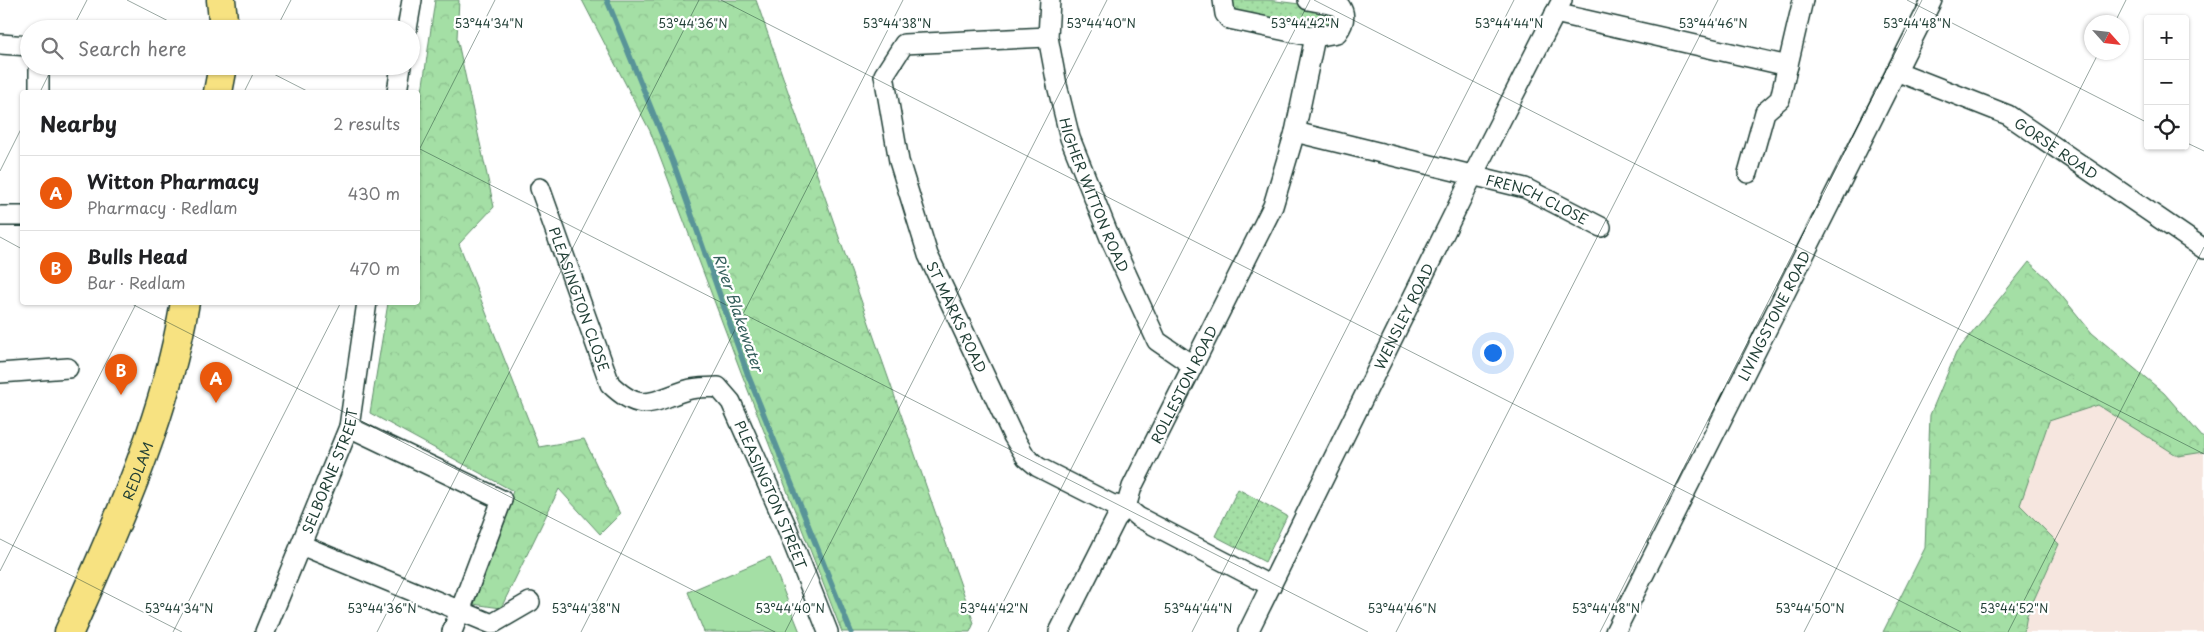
<!DOCTYPE html>
<meta charset="utf-8">
<style>
:root{--surface:#fff;--page:#f6f6f6;--text:#202124;--muted:#757577;--line:#e0e0e0;--accent:#ea580c}
body{margin:0;font-family:"Playpen Sans",sans-serif;background:var(--page);color:var(--text)}
.controls{position:absolute;right:15px;top:15px;display:grid;overflow:hidden;border-radius:5px;box-shadow:0 1px 4px #0004}
.controls button{width:45px;height:45px;display:grid;place-items:center;padding:0;border:0;border-bottom:1px solid var(--line);background:var(--surface);color:var(--text);font:25px sans-serif}
.compass{position:absolute;left:2084px;top:15px;width:45px;height:45px;border-radius:50%;background:var(--surface);box-shadow:0 1px 4px #0004;rotate:117deg}
.you{position:absolute;left:1492px;top:352px;width:18px;height:18px;margin:-12px;border:4px solid #fff;border-radius:50%;background:#1a73e8;box-shadow:0 0 0 8px #1a73e833}
.badge{display:grid;place-items:center;width:32px;height:32px;border-radius:50%;background:var(--accent);color:#fff;font-size:16px;font-weight:700}
.pin{position:absolute;translate:-50% -41px;filter:drop-shadow(0 1px 2px #0008)}
.pin::after{content:'';position:absolute;top:26px;width:18px;height:15px;background:inherit;clip-path:polygon(0 0,100% 0,50% 100%)}
.list{margin:0;padding:0;list-style:none}
h2{display:flex;justify-content:space-between;align-items:center;height:65px;margin:0;padding:0 20px;font-size:21px}
h2 small{font-size:16px;font-weight:400;color:var(--muted)}
.list li{display:grid;grid-template-columns:32px 1fr auto;gap:15px;align-items:center;box-sizing:border-box;height:75px;padding:0 20px;border-top:1px solid var(--line)}
.list b{display:block;font-size:19px;white-space:nowrap}
.list p{margin:0;font-size:16px;white-space:nowrap;color:var(--muted)}
.list em{font-size:16px;font-style:normal;color:var(--muted)}
.icon{flex:none;width:28px;height:28px;fill:none;stroke:currentColor;stroke-width:2;stroke-linecap:round;stroke-linejoin:round}
.map{position:relative;flex:none;width:2204px;height:632px;overflow:hidden}
.search{position:absolute;background:var(--surface);box-shadow:0 1px 4px #0004;left:20px;top:20px;width:400px;height:55px;display:flex;align-items:center;gap:12px;box-sizing:border-box;padding:0 18px;border-radius:28px;color:var(--muted);font-size:19px}
.panel{position:absolute;background:var(--surface);box-shadow:0 1px 4px #0004;left:20px;top:90px;width:400px;height:215px;border-radius:5px}
.map>svg:first-child{display:block}
.built{fill:#f6e6df}
.grass{fill:url(#grass-dots);stroke:#628e6c}
.forest{fill:url(#forest-crowns);stroke:#628e6c}
.pitch{fill:#a4dfa5;stroke:#628e6c}
.lines{fill:none;stroke-linecap:round;stroke-linejoin:round}
.stream{stroke:#589498;stroke-width:5.5}
.minor-casing{stroke:#1f3d34;stroke-width:22}
.primary-casing{stroke:#1f3d34;stroke-width:31}
.minor{stroke:#fff;stroke-width:19}
.primary{stroke:#f7e281;stroke-width:28}
.ticks{fill:none;stroke:#1f3d34;stroke-width:1;stroke-opacity:0.45}
.labels{text-anchor:middle;dominant-baseline:central;stroke-width:4.5;stroke-linejoin:round;paint-order:stroke}
.street-label{font-size:14px;fill:#1f3d34;stroke:#fff}
.water-label{font-size:15px;font-style:italic;fill:#37615e;stroke:#fff}
.ticks-label{font-size:12px;text-anchor:middle;fill:#1f3d34;stroke:#fff;stroke-width:4.5;stroke-linejoin:round;paint-order:stroke}
</style>
<div class="map">
<svg width="2204" height="632" viewBox="0 0 2204 632">
<defs>
<pattern id="grass-dots" width="8" height="8" patternUnits="userSpaceOnUse" patternTransform="scale(1.25)"><rect width="8" height="8" fill="#a4dfa5"/><path d="M2 2h.1M6 6h.1" fill="none" stroke="#8dc08f" stroke-width="1.8" stroke-linecap="round"/></pattern>
<pattern id="forest-crowns" width="20" height="18" patternUnits="userSpaceOnUse" patternTransform="scale(1.25)"><rect width="20" height="18" fill="#a4dfa5"/><path d="M2 6a3 3 0 1 1 6 0M12 15a3 3 0 1 1 6 0" fill="none" stroke="#8dc08f"/></pattern>
</defs>
<rect width="100%" height="100%" fill="#fff"/>
<filter id="ink" filterUnits="userSpaceOnUse"><feTurbulence type="fractalNoise" baseFrequency=".02" numOctaves="2"/><feDisplacementMap in="SourceGraphic" scale="10" xChannelSelector="R" yChannelSelector="G"/><feConvolveMatrix kernelMatrix="1 2 1 2 8 2 1 2 1" color-interpolation-filters="sRGB"/></filter>
<g filter="url(#ink)">
<!-- built -->
<path class="built" d="M2029 262 2047 278 2092 333 2164 393 2204 439V632H1950L1930 415 1956 353Z"/>
<!-- grass -->
<g class="grass">
<path d="M1234 0H1268L1331 8 1340 16 1326 31 1234 14 1232 5Z"/>
<path d="M1238 489 1287 516 1265 562 1215 536Z"/>
</g>
<!-- forest -->
<g class="forest">
<path d="M435 0H459L457 38 494 207 459 244 539 447 584 439 620 514 600 534 559 489 501 608 473 604 513 491 370 413 388 303 418 302V120Z"/>
<path d="M582 0H756L974 623 970 632H842L741 372 650 131Z"/>
<path d="M2029 262 2047 278 2092 333 2164 393 2204 439V452L2178 456 2098 405 2049 421 2020 505 2059 544 2027 615 2024 632H1883L1925 548 1930 415 1956 353Z"/>
</g>
<!-- pitch -->
<path class="pitch" d="M770 557 800 632H704L688 592Z"/>
<g class="lines">
<!-- stream -->
<path class="stream" d="M607 0 673 162 748 375 851 632"/>
<defs>
<g id="minor">
<path id="s1" d="M1050 0 1048 37 1057 85 1070 138 1110 238 1157 341 1192 365"/>
<path d="M1223 0 1225 14 1229 19 1315 37 1337 33C1343 25 1347 16 1340 6L1308 0"/>
<path d="M1555 13 1788 66"/>
<path d="M407 29 412 0"/>
<path id="s2" d="M1048 37 904 44 884 75 899 161 928 255 1013 436 1026 457 1038 467 1111 504 1126 507 1138 517 1271 586"/>
<path d="M0 44 29 46"/>
<path id="s3" d="M1896 71 2008 115 2204 249"/>
<path d="M39 92V66"/>
<path d="M397 92 401 66"/>
<path id="s4" d="M1295 132 1525 188 1601 227"/>
<path d="M1748 173 1765 112 1780 99 1803 0"/>
<path id="s5" d="M540 188 610 384C642 415 652 401 687 390 697 387 708 388 718 387L731 402 787 528 828 632"/>
<path d="M0 216H22"/>
<path d="M0 373 68 368"/>
<path d="M349 427 502 500 452 632"/>
<path d="M301 545 492 624 530 602"/>
<path id="s6" d="M265 632 349 427 367 302"/>
<path id="s7" d="M1059 632 1116 519 1126 507 1132 487 1273 206 1295 132 1315 37"/>
<path id="s8" d="M1248 632 1473 175 1562 0"/>
<path id="s9" d="M1615 632 1932 0"/>
</g>
<g id="primary">
<path d="M221 0 224 29"/>
<path d="M218 92 223 66"/>
<path id="s10" d="M69 632C116 526 166 418 185 302"/>
</g>
</defs>
<!-- minor casing -->
<use href="#minor" class="minor-casing"/>
<!-- primary casing -->
<use href="#primary" class="primary-casing"/>
<!-- minor -->
<use href="#minor" class="minor"/>
<!-- primary -->
<use href="#primary" class="primary"/>
</g>
</g>
<!-- ticks -->
<path class="ticks" d="M127 0 184 29M721 0 1961 632M1314 0 2204 454M1907 0 2148 123M2115 22 2126 0M72 29 87 0M276 29 291 0M258 66 309 92M40 92 53 66M244 92 257 66M2185 142 2204 151M418 148 1368 632M418 152 495 0M0 171 22 127M0 237 22 249M128 302 775 632M0 539 182 632M0 571 137 302M173 632 341 302M377 632 699 0M581 632 903 0M785 632 1107 0M988 632 1310 0M1192 632 1514 0M1396 632 1718 0M1600 632 1922 0M1804 632 2099 52M2008 632 2204 247"/>
<g class="labels">
<!-- street labels -->
<g class="street-label">
<text stroke="none"><textPath href="#s3" startOffset="179">GORSE ROAD</textPath></text>
<text stroke="none"><textPath href="#s1" startOffset="202">HIGHER WITTON ROAD</textPath></text>
<text stroke="none"><textPath href="#s4" startOffset="252">FRENCH CLOSE</textPath></text>
<text stroke="none"><textPath href="#s5" startOffset="118">PLEASINGTON CLOSE</textPath></text>
<text stroke="none"><textPath href="#s8" startOffset="352">WENSLEY ROAD</textPath></text>
<text stroke="none"><textPath href="#s9" startOffset="354">LIVINGSTONE ROAD</textPath></text>
<text stroke="none"><textPath href="#s2" startOffset="435">ST MARKS ROAD</textPath></text>
<text stroke="none"><textPath href="#s7" startOffset="278">ROLLESTON ROAD</textPath></text>
<text stroke="none"><textPath href="#s10" startOffset="175">REDLAM</textPath></text>
<text stroke="none"><textPath href="#s6" startOffset="174">SELBORNE STREET</textPath></text>
<text stroke="none"><textPath href="#s5" startOffset="445">PLEASINGTON STREET</textPath></text>
</g>
<!-- water labels -->
<g class="water-label">
<text transform="translate(739 312) rotate(71)">River Blakewater</text>
</g>
</g>
<g class="ticks-label">
<text x="489" y="28">53°44'34"N</text>
<text x="693" y="28">53°44'36"N</text>
<text x="897" y="28">53°44'38"N</text>
<text x="1101" y="28">53°44'40"N</text>
<text x="1305" y="28">53°44'42"N</text>
<text x="1509" y="28">53°44'44"N</text>
<text x="1713" y="28">53°44'46"N</text>
<text x="1917" y="28">53°44'48"N</text>
<text x="179" y="613">53°44'34"N</text>
<text x="382" y="613">53°44'36"N</text>
<text x="586" y="613">53°44'38"N</text>
<text x="790" y="613">53°44'40"N</text>
<text x="994" y="613">53°44'42"N</text>
<text x="1198" y="613">53°44'44"N</text>
<text x="1402" y="613">53°44'46"N</text>
<text x="1606" y="613">53°44'48"N</text>
<text x="1810" y="613">53°44'50"N</text>
<text x="2014" y="613">53°44'52"N</text>
</g>
</svg>
<div class="controls">
<button>+</button>
<button>−</button>
<button><svg class="icon" aria-label="locate" viewBox="0 0 24 24"><circle cx="12" cy="12" r="6"/><path d="M12 2v4M12 18v4M2 12h4M18 12h4"/></svg></button>
</div>
<svg class="compass" viewBox="-18 -18 36 36"><path d="M0-13l5 13h-10z" fill="#e53935"/><path d="M0 13l5-13h-10z" fill="#757577"/></svg>
<div class="you"></div>
<div class="pin badge" style="left:216px;top:403px">A</div>
<div class="pin badge" style="left:121px;top:395px">B</div>
<div class="search"><svg class="icon" aria-label="search" viewBox="0 0 24 24"><circle cx="10" cy="10" r="6"/><path d="M15 15l6 6"/></svg>Search here</div>
<section class="panel">
<h2>Nearby<small>2 results</small></h2>
<ul class="list">
<li><span class="badge">A</span><div><b>Witton Pharmacy</b><p>Pharmacy · Redlam</p></div><em>430 m</em></li>
<li><span class="badge">B</span><div><b>Bulls Head</b><p>Bar · Redlam</p></div><em>470 m</em></li>
</ul>
</section>
</div>
